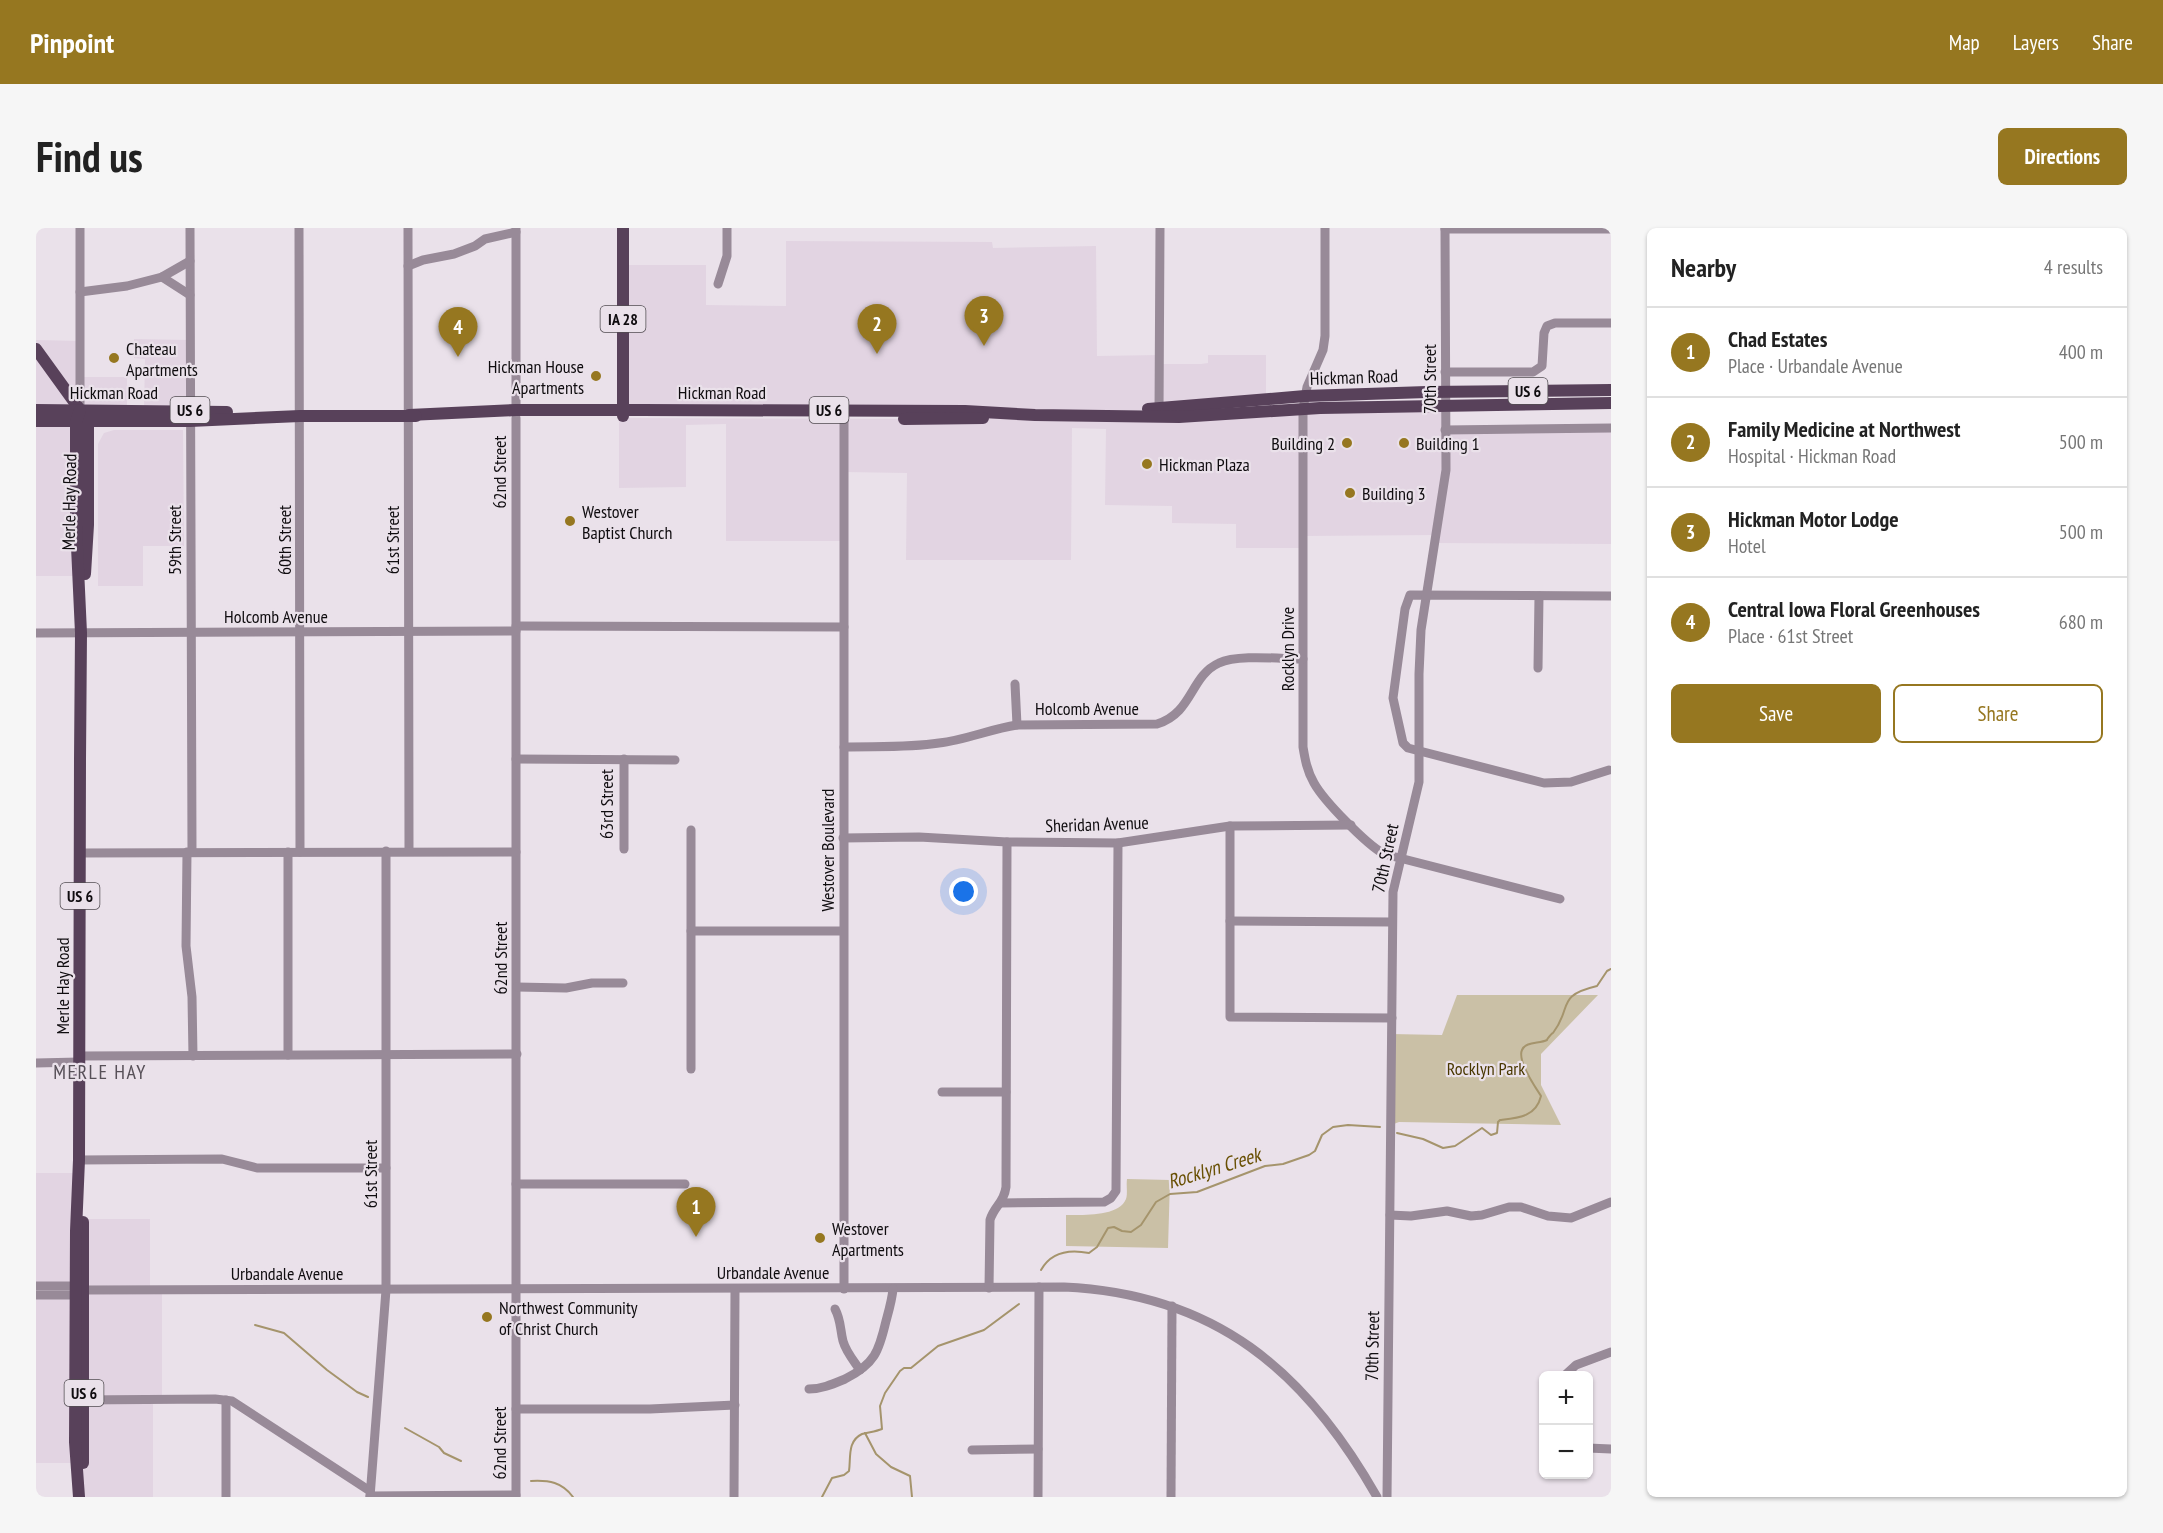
<!DOCTYPE html>
<meta charset="utf-8">
<style>
:root{--surface:#fff;--page:#f6f6f6;--text:#222;--muted:#767676;--line:#e0e0e0;--accent:#967720}
body{margin:0;font-family:"PT Sans Narrow",sans-serif;background:var(--page);color:var(--text)}
.controls{position:absolute;right:18px;bottom:18px;display:grid;overflow:hidden;border-radius:9px;box-shadow:0 2px 4px #0004}
.controls button{width:54px;height:54px;display:grid;place-items:center;padding:0;border:0;border-bottom:2px solid var(--line);background:var(--surface);color:var(--text);font:30px sans-serif}
.you{position:absolute;left:928px;top:664px;width:21px;height:21px;margin:-15px;border:4px solid #fff;border-radius:50%;background:#1a73e8;box-shadow:0 0 0 9px #1a73e833}
.badge{display:grid;place-items:center;width:39px;height:39px;border-radius:50%;background:var(--accent);color:#fff;font-size:20px;font-weight:700}
.pin{position:absolute;translate:-50% -50px;filter:drop-shadow(0 2px 3px #0008)}
.pin::after{content:'';position:absolute;top:32px;width:21px;height:18px;background:inherit;clip-path:polygon(0 0,100% 0,50% 100%)}
.list{margin:0;padding:0;list-style:none}
h2{display:flex;justify-content:space-between;align-items:center;height:78px;margin:0;padding:0 24px;font-size:26px}
h2 small{font-size:20px;font-weight:400;color:var(--muted)}
.list li{display:grid;grid-template-columns:39px 1fr auto;gap:18px;align-items:center;box-sizing:border-box;height:90px;padding:0 24px;border-top:2px solid var(--line)}
.list b{display:block;font-size:22px;white-space:nowrap}
.list p{margin:0;font-size:20px;white-space:nowrap;color:var(--muted)}
.list em{font-size:20px;font-style:normal;color:var(--muted)}
.actions{display:flex;gap:12px;padding:18px 24px}
.actions a{flex:1;padding:14px 0;border:2px solid var(--accent);border-radius:9px;text-align:center;font-size:21px;color:var(--accent)}
.actions .main{background:var(--accent);color:#fff}
.map{position:relative;flex:none;width:1575px;height:1269px;overflow:hidden;border-radius:9px}
header{display:flex;align-items:center;gap:36px;box-sizing:border-box;height:84px;padding:0 30px;background:var(--accent);color:#fff}
header strong{font-size:28px}
nav{display:flex;gap:33px;margin-inline-start:auto;font-size:21px}
.intro{display:flex;align-items:center;justify-content:space-between;box-sizing:border-box;height:144px;padding:0 36px}
h1{margin:0;font-size:42px}
.button{padding:15px 27px;border-radius:9px;background:var(--accent);color:#fff;font-size:21px;font-weight:700}
main{display:flex;gap:36px;padding:0 36px}
aside{flex:1;background:var(--surface);border-radius:9px;box-shadow:0 2px 4px #0004}
.map>svg:first-child{display:block}
.built{fill:#e2d4e2}
.green{fill:#cac0a6}
.lines{fill:none;stroke-linecap:round;stroke-linejoin:round}
.stream{stroke:#a5946c;stroke-width:2}
.minor{stroke:#988a98;stroke-width:9}
.major{stroke:#58415a;stroke-width:12}
.poi-dot{fill:#967720;stroke:#eae1ea;stroke-width:2}
.labels{text-anchor:middle;dominant-baseline:central;stroke-width:4.5;stroke-linejoin:round;paint-order:stroke}
.shield{fill:#eae1ea;stroke:#514c51;stroke-width:1.5}
.shield-label{font-size:16px;font-weight:bold;fill:#0f0c0f}
.poi-label{font-size:18px;fill:#0f0c0f;stroke:#eae1ea;text-anchor:start}
.street-label{font-size:18px;fill:#0f0c0f;stroke:#eae1ea}
.park-label{font-size:18px;fill:#493700;stroke:#eae1ea}
.neighbourhood-label{font-size:20px;letter-spacing:1.5px;fill:#575058;stroke:#eae1ea}
.water-label{font-size:20px;font-style:italic;fill:#695004;stroke:#eae1ea}
</style>
<header>
<strong>Pinpoint</strong>
<nav><a>Map</a><a>Layers</a><a>Share</a></nav>
</header>
<div class="intro"><h1>Find us</h1><a class="button">Directions</a></div>
<main>
<div class="map">
<svg width="1575" height="1269" viewBox="0 0 1575 1269">
<rect width="100%" height="100%" fill="#eae1ea"/>
<!-- built -->
<g class="built">
<path d="M750 13 956 14 957 20 1060 18 1061 128 1124 127V136H1165L1172 135V127H1230V172L1068 186 1409 177V201L1575 200V316L1400 315V307L1268 308 1267 320H1200V296L1136 295V278L1069 277 1070 201 1036 200 1035 332H870L871 245 808 244V313H690V196L650 197V259L583 260V190L933 191 973 189 587 182V37H670V77L750 78Z"/>
<path d="M98 111 154 112V182H108L109 131 98 130Z"/>
<path d="M0 112 44 113V149H91V182H0Z"/>
<path d="M0 193 40 194 42 348H0Z"/>
<path d="M78 202H147L148 318H107V358H62V216L68 205Z"/>
<path d="M0 945H42L40 1058H0Z"/>
<path d="M47 991H114V1061H126V1171L117 1172V1269H44Z"/>
<path d="M0 1067H39L40 1235H0Z"/>
</g>
<!-- green -->
<g class="green">
<path d="M1421 767H1562L1505 826V857L1525 897 1363 894 1355 897V806L1406 807Z"/>
<path d="M1091 951 1134 952 1132 1020 1030 1018V987C1045 987 1083 989 1090 971 1092 966 1090 957 1091 951Z"/>
</g>
<g class="lines">
<!-- stream -->
<g class="stream">
<path d="M1361 905 1387 911 1407 920 1419 918 1446 900 1455 907 1461 905 1462 894 1464 892C1482 890 1500 889 1505 868 1499 859 1481 833 1486 822 1490 813 1503 816 1511 812 1511 811 1516 805 1517 805 1537 779 1519 768 1561 758L1571 743 1575 741"/>
<path d="M1005 1042C1015 1024 1033 1021 1053 1025L1061 1019 1072 1000 1078 999 1086 1003 1095 1004 1105 997 1120 974 1134 966 1161 964 1229 938 1247 936 1273 927 1279 923 1286 907 1297 899 1312 897 1344 899"/>
<path d="M219 1097 248 1105 291 1142 321 1164 332 1169"/>
<path d="M369 1200 403 1219 408 1225 425 1233"/>
<path d="M829 1205 840 1226 855 1239 874 1248 876 1269"/>
<path d="M495 1253C513 1252 526 1254 537 1269"/>
<path d="M786 1269 796 1250 808 1247 813 1243C815 1230 811 1213 826 1206 832 1204 839 1204 846 1201L844 1178 849 1165 864 1143 868 1140H875L902 1118 948 1102 983 1076"/>
</g>
<!-- minor -->
<g class="minor">
<path d="M44 0V182"/>
<path d="M154 0 156 624"/>
<path d="M263 0 264 624"/>
<path d="M372 0 373 623"/>
<path d="M1289 0V108L1287 122 1271 159 1267 181V519C1269 531 1271 543 1278 555 1288 573 1330 616 1348 626L1524 671"/>
<path d="M1409 1H1575"/>
<path d="M372 38 387 32 418 26 439 18 449 11 480 4"/>
<path d="M126 49 154 67"/>
<path d="M682 56 691 28V0"/>
<path d="M44 64 91 58 126 49 154 33"/>
<path d="M1409 144H1497L1506 138 1508 105 1511 98 1519 95H1575"/>
<path d="M480 182V0"/>
<path d="M1123 186 1124 0"/>
<path d="M480 190V1269"/>
<path d="M1409 202 1575 200"/>
<path d="M480 398 808 399"/>
<path d="M0 405 480 403"/>
<path d="M1502 440 1503 368"/>
<path d="M979 456 981 497"/>
<path d="M808 519C840 518 872 520 903 515 930 512 954 501 981 497L1121 496C1157 485 1154 448 1183 435 1201 426 1246 431 1267 431"/>
<path d="M480 531 639 532"/>
<path d="M588 531V621"/>
<path d="M1573 542 1535 554 1508 555 1372 520 1367 515 1357 470 1369 381 1374 367 1575 368"/>
<path d="M1194 598V789L1356 790"/>
<path d="M655 602V841"/>
<path d="M807 610 883 609 971 614 1082 615 1194 598 1315 597"/>
<path d="M151 624 150 718 156 769 157 828"/>
<path d="M44 625 480 624"/>
<path d="M1194 693 1355 694"/>
<path d="M655 703H807"/>
<path d="M481 759 530 760 556 755H587"/>
<path d="M252 827V624"/>
<path d="M43 828 481 826"/>
<path d="M0 835 43 834"/>
<path d="M906 864H970"/>
<path d="M43 932 186 931 221 940H350"/>
<path d="M480 956H649"/>
<path d="M965 975 1068 974 1075 970 1080 963 1082 615"/>
<path d="M1354 987 1375 988 1411 983 1435 988 1446 987 1473 979H1485L1512 988 1535 990 1575 974"/>
<path d="M0 1058H40L49 1062 1028 1059C1179 1066 1269 1142 1341 1269"/>
<path d="M953 1060 954 992C958 978 968 975 970 959L971 614"/>
<path d="M808 1061V182"/>
<path d="M0 1067H39L44 1065"/>
<path d="M799 1081C805 1092 804 1101 807 1113 810 1124 818 1133 824 1142"/>
<path d="M1528 1148 1540 1137 1575 1124"/>
<path d="M773 1161C786 1161 797 1156 809 1151 839 1136 843 1123 850 1093 853 1082 856 1072 857 1061"/>
<path d="M41 1172 179 1171 196 1173 334 1263"/>
<path d="M190 1172V1269"/>
<path d="M480 1181H614L699 1177"/>
<path d="M1552 1220 1575 1221"/>
<path d="M936 1222 1002 1221"/>
<path d="M334 1268 480 1267"/>
<path d="M334 1269 350 1062V623"/>
<path d="M698 1269 699 1061"/>
<path d="M1002 1269 1003 1059"/>
<path d="M1135 1269 1136 1078"/>
<path d="M1351 1269 1357 664 1383 554V446L1385 402 1410 242 1409 0"/>
</g>
<!-- major -->
<g class="major">
<path d="M587 0V188"/>
<path d="M0 121 52 193V297L49 346"/>
<path d="M1112 181 1269 168 1391 164 1575 162"/>
<path d="M0 182 191 184"/>
<path d="M373 187 480 182H605L929 183 999 187 1143 189 1284 180 1575 175"/>
<path d="M868 191 947 190"/>
<path d="M0 193H154L264 188H380"/>
<path d="M47 1235V994"/>
<path d="M43 1269 39 1214 40 1003 43 932 44 531 45 405 40 297V194L44 182"/>
</g>
</g>
<!-- markers -->
<g class="poi-dot">
<circle cx="78" cy="130" r="6"/>
<circle cx="560" cy="148" r="6"/>
<circle cx="1311" cy="215" r="6"/>
<circle cx="1368" cy="215" r="6"/>
<circle cx="1111" cy="236" r="6"/>
<circle cx="1314" cy="265" r="6"/>
<circle cx="534" cy="293" r="6"/>
<circle cx="784" cy="1010" r="6"/>
<circle cx="451" cy="1089" r="6"/>
</g>
<g class="labels">
<!-- shield labels -->
<g class="shield">
<rect x="564.5" y="78" width="45" height="26" rx="4.5"/>
<rect x="1472.5" y="150" width="39" height="26" rx="4.5"/>
<rect x="134.5" y="169" width="39" height="26" rx="4.5"/>
<rect x="773.5" y="169" width="39" height="26" rx="4.5"/>
<rect x="24.5" y="655" width="39" height="26" rx="4.5"/>
<rect x="28.5" y="1152" width="39" height="26" rx="4.5"/>
</g>
<g class="shield-label">
<text x="587" y="91">IA 28</text>
<text x="1492" y="163">US 6</text>
<text x="154" y="182">US 6</text>
<text x="793" y="182">US 6</text>
<text x="44" y="668">US 6</text>
<text x="48" y="1165">US 6</text>
</g>
<!-- poi labels -->
<g class="poi-label">
<text x="90" y="120">Chateau<tspan x="90" dy="21">Apartments</tspan></text>
<text x="548" y="138" text-anchor="end">Hickman House<tspan x="548" dy="21">Apartments</tspan></text>
<text x="1299" y="215" text-anchor="end">Building 2</text>
<text x="1380" y="215">Building 1</text>
<text x="1123" y="236">Hickman Plaza</text>
<text x="1326" y="265">Building 3</text>
<text x="546" y="283">Westover<tspan x="546" dy="21">Baptist Church</tspan></text>
<text x="796" y="1000">Westover<tspan x="796" dy="21">Apartments</tspan></text>
<text x="463" y="1079">Northwest Community<tspan x="463" dy="21">of Christ Church</tspan></text>
</g>
<!-- street labels -->
<g class="street-label">
<text transform="translate(1318 149) rotate(-2)">Hickman Road</text>
<text transform="translate(1393 151) rotate(-90)">70th Street</text>
<text x="78" y="164">Hickman Road</text>
<text x="686" y="164">Hickman Road</text>
<text transform="translate(463 244) rotate(-90)">62nd Street</text>
<text transform="translate(33 274) rotate(-89)">Merle Hay Road</text>
<text transform="translate(138 312) rotate(-90)">59th Street</text>
<text transform="translate(248 312) rotate(-90)">60th Street</text>
<text transform="translate(356 312) rotate(-90)">61st Street</text>
<text x="240" y="388">Holcomb Avenue</text>
<text transform="translate(1251 421) rotate(-90)">Rocklyn Drive</text>
<text x="1051" y="480">Holcomb Avenue</text>
<text transform="translate(570 576) rotate(-90)">63rd Street</text>
<text transform="translate(1061 596) rotate(-2)">Sheridan Avenue</text>
<text transform="translate(791 622) rotate(-90)">Westover Boulevard</text>
<text transform="translate(1349 630) rotate(-78)">70th Street</text>
<text transform="translate(464 730) rotate(-90)">62nd Street</text>
<text transform="translate(26 758) rotate(-90)">Merle Hay Road</text>
<text transform="translate(334 946) rotate(-90)">61st Street</text>
<text x="737" y="1044">Urbandale Avenue</text>
<text x="251" y="1045">Urbandale Avenue</text>
<text transform="translate(1336 1118) rotate(-89)">70th Street</text>
<text transform="translate(463 1215) rotate(-90)">62nd Street</text>
</g>
<!-- park labels -->
<g class="park-label">
<text x="1450" y="840">Rocklyn Park</text>
</g>
<!-- neighbourhood labels -->
<g class="neighbourhood-label">
<text x="64" y="844">MERLE HAY</text>
</g>
<!-- water labels -->
<g class="water-label">
<text transform="translate(1178 940) rotate(-17)">Rocklyn Creek</text>
</g>
</g>
</svg>
<div class="controls">
<button>+</button>
<button>−</button>
</div>
<div class="you"></div>
<div class="pin badge" style="left:660px;top:1009px">1</div>
<div class="pin badge" style="left:841px;top:126px">2</div>
<div class="pin badge" style="left:948px;top:118px">3</div>
<div class="pin badge" style="left:422px;top:129px">4</div>
</div>
<aside>
<h2>Nearby<small>4 results</small></h2>
<ul class="list">
<li><span class="badge">1</span><div><b>Chad Estates</b><p>Place · Urbandale Avenue</p></div><em>400 m</em></li>
<li><span class="badge">2</span><div><b>Family Medicine at Northwest</b><p>Hospital · Hickman Road</p></div><em>500 m</em></li>
<li><span class="badge">3</span><div><b>Hickman Motor Lodge</b><p>Hotel</p></div><em>500 m</em></li>
<li><span class="badge">4</span><div><b>Central Iowa Floral Greenhouses</b><p>Place · 61st Street</p></div><em>680 m</em></li>
</ul>
<div class="actions"><a class="main">Save</a><a>Share</a></div>
</aside>
</main>
